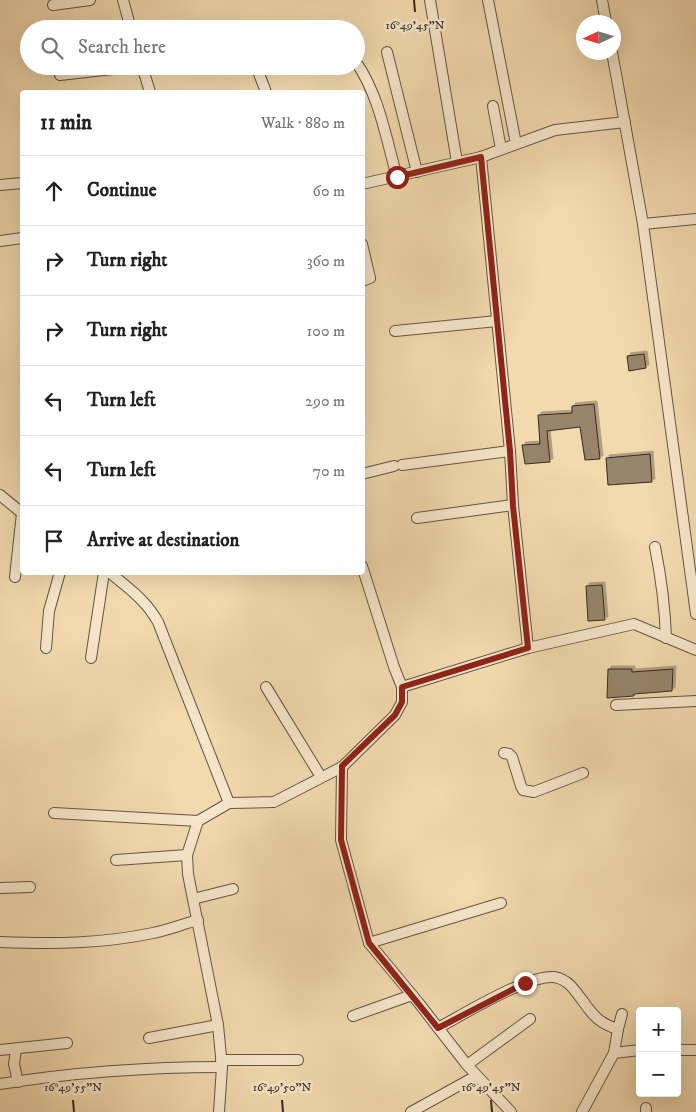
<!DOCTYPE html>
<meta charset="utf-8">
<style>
:root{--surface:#fff;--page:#f6f6f6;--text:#222;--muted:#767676;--line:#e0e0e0}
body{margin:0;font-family:"IM FELL DW Pica",serif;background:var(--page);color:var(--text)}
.controls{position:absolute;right:15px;bottom:15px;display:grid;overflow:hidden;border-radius:5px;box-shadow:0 5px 20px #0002}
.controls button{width:45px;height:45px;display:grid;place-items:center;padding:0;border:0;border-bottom:1px solid var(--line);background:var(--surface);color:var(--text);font:25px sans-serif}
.compass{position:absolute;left:576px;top:15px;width:45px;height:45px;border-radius:50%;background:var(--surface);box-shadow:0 5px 20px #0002;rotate:266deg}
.stop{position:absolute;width:15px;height:15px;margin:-11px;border:4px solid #8f2418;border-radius:50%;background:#fff}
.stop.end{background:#8f2418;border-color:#fff;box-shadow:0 1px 5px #0008}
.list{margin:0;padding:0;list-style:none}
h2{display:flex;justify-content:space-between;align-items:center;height:65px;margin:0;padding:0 20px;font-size:21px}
h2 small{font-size:16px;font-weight:400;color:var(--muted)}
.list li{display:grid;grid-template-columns:32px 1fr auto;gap:15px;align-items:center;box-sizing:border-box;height:70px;padding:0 20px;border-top:1px solid var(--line)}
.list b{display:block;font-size:19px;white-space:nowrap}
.list em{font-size:16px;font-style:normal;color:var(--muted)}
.icon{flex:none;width:28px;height:28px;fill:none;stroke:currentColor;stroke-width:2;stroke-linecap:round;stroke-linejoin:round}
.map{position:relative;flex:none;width:696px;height:1112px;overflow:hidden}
.search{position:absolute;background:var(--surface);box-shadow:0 5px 20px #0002;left:20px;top:20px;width:345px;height:55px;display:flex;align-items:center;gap:12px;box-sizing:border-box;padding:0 18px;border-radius:28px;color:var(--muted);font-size:19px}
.panel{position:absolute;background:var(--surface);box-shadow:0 5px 20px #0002;left:20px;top:90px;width:345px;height:485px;border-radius:5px}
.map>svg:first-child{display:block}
.building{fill:#96856a;stroke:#332920;filter:url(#shadow)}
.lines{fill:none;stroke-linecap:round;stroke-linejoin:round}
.street-casing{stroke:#635544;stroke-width:12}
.street{stroke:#f7e6ca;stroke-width:10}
.route{stroke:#8f2418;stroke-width:6}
.ticks{fill:none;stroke:#332920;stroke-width:2}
.ticks-label{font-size:12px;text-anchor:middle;fill:#332920;stroke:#f7e6ca;stroke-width:5;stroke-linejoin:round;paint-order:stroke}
</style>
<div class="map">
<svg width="696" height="1112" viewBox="0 0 696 1112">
<defs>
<filter id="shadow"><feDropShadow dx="3" dy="-3" stdDeviation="0" flood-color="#0004"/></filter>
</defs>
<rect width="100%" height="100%" fill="#f2d9ae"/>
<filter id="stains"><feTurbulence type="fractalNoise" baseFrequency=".004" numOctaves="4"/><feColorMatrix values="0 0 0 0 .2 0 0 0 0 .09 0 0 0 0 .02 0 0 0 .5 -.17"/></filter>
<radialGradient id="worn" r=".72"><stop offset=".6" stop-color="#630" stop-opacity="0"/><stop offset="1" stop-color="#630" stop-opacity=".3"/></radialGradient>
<!-- building -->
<g class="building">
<path d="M644 354 646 368 629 371 627 356Z"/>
<path d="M594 404 600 459 585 460 580 427 547 431 550 462 525 464 522 445 540 444 538 415 572 413V406Z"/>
<path d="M650 454 652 482 608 485 606 458Z"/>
<path d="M602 585 605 620 588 621 586 586Z"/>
<path d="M608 669H632V672L673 669 672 691 634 694V696L607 698Z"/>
</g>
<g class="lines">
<defs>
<g id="street">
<path d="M123 0 131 29"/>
<path d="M430 0 457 162"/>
<path d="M488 0 516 144"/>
<path d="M602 0 606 22"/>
<path d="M53 5 90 0"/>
<path d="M387 52 417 172"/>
<path d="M612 52 643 224 696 614"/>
<path d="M356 62C379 95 386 138 397 177"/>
<path d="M142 66 150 92"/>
<path d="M256 66 266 92"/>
<path d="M60 75 139 66"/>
<path d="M493 106 501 149"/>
<path d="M481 157 555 130 625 122"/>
<path d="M362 184 481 157 510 451 513 505 528 648"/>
<path d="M0 185 22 183"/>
<path d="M643 224 696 219"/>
<path d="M0 241 22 238"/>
<path d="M362 244 370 278 362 281"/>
<path d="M395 331 497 321"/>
<path d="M402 465 510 451"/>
<path d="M362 474 394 466"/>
<path d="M0 495 22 513"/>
<path d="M417 518 513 505"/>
<path d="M655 547C661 577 665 607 666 638"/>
<path d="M362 566 394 667 402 687 528 648 634 624 696 650"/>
<path d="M109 572C128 588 146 600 158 622L229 803"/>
<path d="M15 577 22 513"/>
<path d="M46 648 49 611 60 572"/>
<path d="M91 658 104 572"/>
<path d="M266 687 321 777"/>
<path d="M616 705 696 701"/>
<path d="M504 753 509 754 512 757 521 786 523 790 534 792 583 773"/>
<path d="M342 767 341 840 369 943 418 1002 467 1065 511 1112"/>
<path d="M54 813 198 821"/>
<path d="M116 860 187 855"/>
<path d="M0 888 30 887"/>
<path d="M193 899 233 889"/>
<path d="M0 942C53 944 101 944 153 933 168 930 183 924 198 920"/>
<path d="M369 943 501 903"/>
<path d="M353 1016 412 995"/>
<path d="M438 1028C464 1014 527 975 554 977 561 978 566 981 571 986 588 1005 592 1022 618 1029L614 1053"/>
<path d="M618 1029 622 1014"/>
<path d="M149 1038 218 1025"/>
<path d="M16 1049 14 1064 18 1082"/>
<path d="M0 1050 67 1043"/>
<path d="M677 1050H696"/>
<path d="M221 1060H298"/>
<path d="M467 1065 530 1019"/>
<path d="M0 1084C76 1072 145 1067 222 1067"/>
<path d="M219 1112 222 1067 218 1025 188 874 187 855 198 821 229 803 274 802 342 767 395 715 402 702V687"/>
<path d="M411 1112 476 1076"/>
<path d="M582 1112 614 1053 640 1050"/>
<path d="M646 1112V1108"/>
</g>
</defs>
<!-- street casing -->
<use href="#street" class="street-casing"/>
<!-- street -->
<use href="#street" class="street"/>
</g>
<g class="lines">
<!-- route -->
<path class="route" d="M397 177 481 157 510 451 513 506 528 648 402 687V702L395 715 342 766 341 840 369 943 438 1028 525 983"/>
</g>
<!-- ticks -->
<path class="ticks" d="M414 0 415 12M73 1100 74 1112M282 1100 283 1112M491 1100 492 1112"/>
<g class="ticks-label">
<text x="415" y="29">16°49'45"N</text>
<text x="73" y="1091">16°49'55"N</text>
<text x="282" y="1091">16°49'50"N</text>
<text x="491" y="1091">16°49'45"N</text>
</g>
<rect width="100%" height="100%" filter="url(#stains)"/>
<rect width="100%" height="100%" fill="url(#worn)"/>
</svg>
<div class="controls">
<button>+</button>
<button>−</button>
</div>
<svg class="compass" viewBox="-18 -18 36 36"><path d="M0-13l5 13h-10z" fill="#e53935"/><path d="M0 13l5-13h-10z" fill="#767676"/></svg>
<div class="stop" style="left:397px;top:177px"></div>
<div class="stop end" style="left:525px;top:983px"></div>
<div class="search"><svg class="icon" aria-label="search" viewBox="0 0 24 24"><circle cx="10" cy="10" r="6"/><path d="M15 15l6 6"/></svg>Search here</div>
<section class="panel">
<h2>11 min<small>Walk · 880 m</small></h2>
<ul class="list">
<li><svg class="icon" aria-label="ahead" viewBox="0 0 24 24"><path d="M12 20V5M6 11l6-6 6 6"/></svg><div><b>Continue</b></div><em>60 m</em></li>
<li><svg class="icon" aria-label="right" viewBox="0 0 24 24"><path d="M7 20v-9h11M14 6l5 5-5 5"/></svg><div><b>Turn right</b></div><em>360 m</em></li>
<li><svg class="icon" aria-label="right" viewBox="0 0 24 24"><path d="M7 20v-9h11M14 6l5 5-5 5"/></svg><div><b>Turn right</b></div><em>100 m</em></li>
<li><svg class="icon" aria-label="left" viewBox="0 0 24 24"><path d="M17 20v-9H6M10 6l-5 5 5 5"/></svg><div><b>Turn left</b></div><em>290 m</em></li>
<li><svg class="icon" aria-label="left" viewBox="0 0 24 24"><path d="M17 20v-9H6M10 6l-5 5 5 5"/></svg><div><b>Turn left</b></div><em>70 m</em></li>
<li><svg class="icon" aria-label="arrive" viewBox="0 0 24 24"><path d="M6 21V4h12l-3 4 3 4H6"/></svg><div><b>Arrive at destination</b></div></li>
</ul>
</section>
</div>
